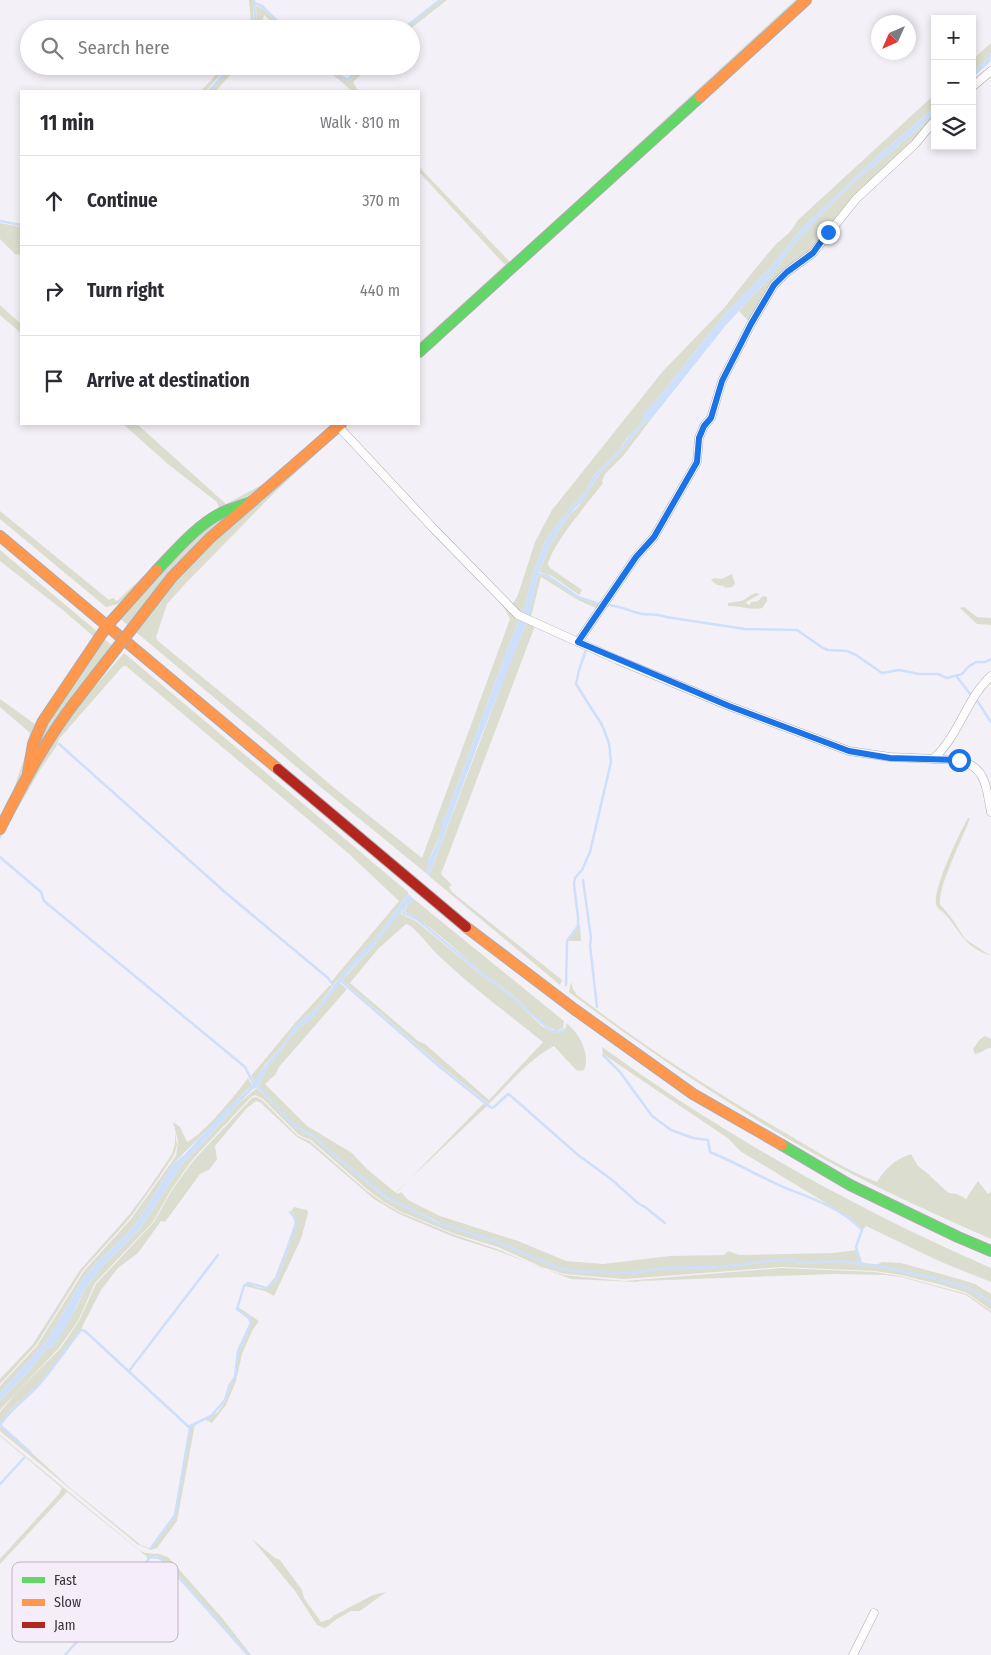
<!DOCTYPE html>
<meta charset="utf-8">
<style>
:root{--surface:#fff;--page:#f2f2f3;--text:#2b2b33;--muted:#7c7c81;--line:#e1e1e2}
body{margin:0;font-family:"Fira Sans Condensed",sans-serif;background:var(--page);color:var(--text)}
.controls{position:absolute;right:15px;top:15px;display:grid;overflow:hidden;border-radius:0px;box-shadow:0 2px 8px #0003}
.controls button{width:45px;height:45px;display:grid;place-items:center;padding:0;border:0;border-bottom:1px solid var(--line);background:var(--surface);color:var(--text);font:25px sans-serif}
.compass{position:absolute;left:871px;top:15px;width:45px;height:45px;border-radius:50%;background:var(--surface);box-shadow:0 2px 8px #0003;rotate:225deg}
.stop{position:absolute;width:15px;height:15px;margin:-11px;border:4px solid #1a73e8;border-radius:50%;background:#fff}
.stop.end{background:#1a73e8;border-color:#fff;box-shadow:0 1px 5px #0008}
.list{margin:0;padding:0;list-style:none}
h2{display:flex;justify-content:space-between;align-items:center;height:65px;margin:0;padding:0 20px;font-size:21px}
h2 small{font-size:16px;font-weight:400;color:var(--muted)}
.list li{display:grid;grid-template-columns:32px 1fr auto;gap:15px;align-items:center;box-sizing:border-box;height:90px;padding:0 20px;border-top:1px solid var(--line)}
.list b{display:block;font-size:19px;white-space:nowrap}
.list em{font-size:16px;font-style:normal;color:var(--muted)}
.icon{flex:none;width:28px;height:28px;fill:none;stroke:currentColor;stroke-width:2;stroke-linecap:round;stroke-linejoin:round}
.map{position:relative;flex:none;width:991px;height:1655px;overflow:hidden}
.search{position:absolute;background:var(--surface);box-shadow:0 2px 8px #0003;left:20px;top:20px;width:400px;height:55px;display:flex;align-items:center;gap:12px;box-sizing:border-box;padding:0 18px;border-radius:28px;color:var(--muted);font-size:19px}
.panel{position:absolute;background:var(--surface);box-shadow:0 2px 8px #0003;left:20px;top:90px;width:400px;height:335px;border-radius:0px}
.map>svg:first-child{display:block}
.green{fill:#dbdece;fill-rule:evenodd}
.water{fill:#cddffb}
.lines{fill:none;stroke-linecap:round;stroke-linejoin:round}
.stream{stroke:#cddffb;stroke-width:2.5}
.street-casing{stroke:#adaaaf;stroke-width:9}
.fast-casing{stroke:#adaaaf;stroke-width:12}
.slow-casing{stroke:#adaaaf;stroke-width:12}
.jam-casing{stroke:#adaaaf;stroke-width:12}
.street{stroke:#fdfdfe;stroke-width:8}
.fast{stroke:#63d668;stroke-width:10}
.slow{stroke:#ff974d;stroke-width:10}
.jam{stroke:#b3261e;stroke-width:10}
.slow-bridge-casing{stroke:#adaaaf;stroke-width:12;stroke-linecap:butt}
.slow-bridge{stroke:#ff974d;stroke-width:10}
.route{stroke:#1a73e8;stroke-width:6}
.key{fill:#f5edfa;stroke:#bcb6c0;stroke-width:1}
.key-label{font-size:14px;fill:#38353a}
</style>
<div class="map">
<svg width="991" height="1655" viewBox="0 0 991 1655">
<rect width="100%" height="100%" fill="#f4f0f7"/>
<!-- green -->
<g class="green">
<path d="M249 0H253L254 29H250L251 21Z"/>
<path d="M442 0H447L410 29H405L416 19Z"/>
<path d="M795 0H802L419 348V343L505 265 419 172V167L510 262Z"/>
<path d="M256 6 262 8 284 29H280L264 15 261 29H257Z"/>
<path d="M991 43V53L988 55 987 59 972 73V60Z"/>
<path d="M224 66H228L206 91H201Z"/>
<path d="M232 66H238L216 91H210Z"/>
<path d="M323 66H327L337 76 349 81 365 66H370L353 82 358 91H352Z"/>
<path d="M935 94V107L879 155 804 226 769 269 724 315 659 397 643 414 645 415 640 425 627 438 620 449 593 476 585 493 574 503 546 539 533 573 523 614 510 606 514 602 518 595 535 542 552 510 663 371 724 308 755 269 776 244 790 232 798 220Z"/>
<path d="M935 111C935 135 851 188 839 217L814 248 787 270 750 323 739 311 771 276 791 248 818 218 852 184 917 130Z"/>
<path d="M0 223 21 227V255L15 254 0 239Z"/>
<path d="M0 305 21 324V333L0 315Z"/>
<path d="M652 418 623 456 605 474 602 481 603 483C591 499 550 547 548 565L550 568 582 590 579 595 552 576 539 572 551 543 570 514 578 507 601 472 621 452 646 421Z"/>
<path d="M123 424H137L226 504 269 481 331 424H337L271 484 239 503 179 544 118 604 106 607 0 519V511L109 600 113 598 117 601 202 521 219 507 217 502 169 465Z"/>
<path d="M336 432H340L273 494 186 583 167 604 156 637 158 641 261 725 333 787 422 858 510 619 502 604 514 616 519 618 445 818H442C445 830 433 849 428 861L429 865 427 874 323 789 118 617 167 563 220 516 236 510 198 553 287 478Z"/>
<path d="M0 550 100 634 63 687 11 797 25 756 30 733 0 707V699L35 724 94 637 64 611 0 561Z"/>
<path d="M732 574 735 584 732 587 725 588 724 586 717 585 711 580 714 578 722 579Z"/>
<path d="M538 575 548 577 578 598 600 605 598 609 578 600 541 577 531 617H528Z"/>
<path d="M756 593 760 594 746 602 747 604 750 605 751 602 758 601 763 596 767 597V601L762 608C752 611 740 605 728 606V603C732 602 737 602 741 601 747 599 749 595 756 593Z"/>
<path d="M964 607 977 617 991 618V625L977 624 960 608Z"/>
<path d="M527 622 535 626 441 874 452 885 449 887 452 892 562 980 560 985 429 876 506 673Z"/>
<path d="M103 638 115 648 37 750V739Z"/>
<path d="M124 653 408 892V894L379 934 334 984 331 982 399 901 348 853 126 666H123L59 739 56 747 40 770 0 839V831L29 776 70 715Z"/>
<path d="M968 818H970C963 838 938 886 940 904L953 920 965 939 991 956C961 945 962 932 944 913 941 910 937 909 936 904 933 888 959 834 968 818Z"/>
<path d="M415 900 564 1021 563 1028 557 1031C539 1024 527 1007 512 995 501 986 489 978 478 969 456 950 430 924 405 912L407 905Z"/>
<path d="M402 909 401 914 416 921 479 973 511 997 542 1026 552 1032 559 1033 566 1030V1023C579 1032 591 1055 584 1070L581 1071 576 1070 554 1046C529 1059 509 1084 489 1104L440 1065 342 980 372 948ZM406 924C413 925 430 947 436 953 469 985 507 1013 543 1042L489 1100 425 1044 418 1041 350 983 378 949Z"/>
<path d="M580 925 581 941H568Z"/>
<path d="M571 982 573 989 577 995C642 1045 710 1089 780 1130 812 1148 843 1169 877 1182 886 1167 895 1160 911 1154L918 1166 927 1173 944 1189 949 1193 957 1194 966 1199 978 1181 988 1194 991 1192V1239C925 1210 859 1180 797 1144 718 1098 642 1047 569 992Z"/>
<path d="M340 983 347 989 279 1067 275 1075 265 1084 307 1126 352 1153 367 1169 396 1193 484 1103 487 1106 396 1192 398 1194 401 1192 408 1200 440 1216 518 1241 566 1261 603 1264 670 1256 724 1255 728 1251 739 1255 833 1253 856 1250 861 1262 821 1261 798 1262 795 1260H775L721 1266 662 1268 630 1273 573 1271 558 1267 495 1241 443 1224 387 1197 331 1152 313 1135 296 1126 258 1087 268 1067 275 1059 291 1037 299 1028 309 1021Z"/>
<path d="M330 985 332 987 319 1005 292 1030 284 1043 265 1065 254 1082 251 1076 295 1023Z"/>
<path d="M985 1036 991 1039V1048C985 1048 982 1053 975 1054L973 1049 980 1039Z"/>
<path d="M602 1047C724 1135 853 1208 991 1268V1282L941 1262 866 1226 863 1230 852 1219 844 1214 740 1151 729 1139 603 1054Z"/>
<path d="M248 1078 252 1085 173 1164 137 1222 125 1236 96 1263 83 1278 48 1339 0 1393V1386L37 1346 84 1271 131 1219 176 1156 178 1141 173 1122 180 1127 187 1142C203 1135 237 1093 248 1078Z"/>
<path d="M257 1088 295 1127 312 1136 330 1153 386 1198 434 1222 495 1242 558 1268 573 1272 630 1274 662 1269 722 1268 775 1261H795L798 1264 840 1262 880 1267 938 1280 968 1289 991 1303V1310L967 1293 942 1285 901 1275 875 1271 782 1267 624 1279 564 1274 542 1267 498 1247 455 1234 399 1211 384 1202 368 1190 311 1140 299 1135 263 1099 255 1095 251 1097 192 1160 171 1190 153 1222 95 1283 78 1321 59 1348 0 1410V1401L28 1372 47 1348 53 1347 76 1308 85 1289 102 1267 140 1229 182 1164 195 1152 238 1104Z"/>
<path d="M256 1097 262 1100 298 1136 310 1141 367 1191 384 1203 399 1212 455 1235 497 1249 541 1268 564 1275 624 1281 782 1268 875 1272 900 1276 967 1294 991 1311V1313L966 1295 901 1277 885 1275 834 1274 640 1281 637 1282 571 1279 498 1251 454 1237 399 1214 374 1199 310 1144 297 1137 261 1103 256 1101 246 1109 215 1146 217 1159 210 1169 200 1174 165 1222 161 1221 138 1253 118 1268 101 1290 81 1329 57 1362 35 1388 10 1410 0 1424 1 1428 19 1441 70 1488 141 1545 151 1549 175 1517 190 1427 195 1424 177 1521 157 1548 151 1550 137 1544 0 1431V1412L18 1391 60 1349 79 1321 96 1284 154 1222 172 1190 193 1161 252 1098Z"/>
<path d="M175 1132 177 1145 174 1155 158 1179 130 1218 83 1270 36 1345 0 1384V1379L33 1344 80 1270 129 1215 147 1191 172 1154 175 1143Z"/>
<path d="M294 1207 307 1210 308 1213 301 1239 274 1296 265 1291 244 1286 248 1284 260 1288 267 1289 277 1279 287 1253 296 1223 295 1217 291 1211Z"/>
<path d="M882 1262 901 1263 959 1279 975 1284 991 1294V1301L968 1287 938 1278 876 1265Z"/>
<path d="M238 1307 259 1321 252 1331 242 1354 236 1381 226 1405 212 1423 206 1420 218 1412 226 1400 230 1387 235 1377 239 1351 252 1323 250 1317 239 1311Z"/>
<path d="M0 1435 139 1550C150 1557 156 1550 169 1558L223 1619 251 1655H249L167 1562 157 1556H150L148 1560 146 1556 67 1492 0 1564V1559L59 1494 62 1488 0 1436Z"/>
<path d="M252 1539 275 1558 280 1560 302 1590 304 1598 321 1622 330 1619 333 1616 373 1595 386 1592 360 1611H351L337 1619 325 1628 317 1625 295 1591Z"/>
</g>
<!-- water -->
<g class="water">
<path d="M991 53 990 62 972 78V73L987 59 988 55Z"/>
<path d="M935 107V111L917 130 852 184 818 218 791 248 771 276 726 325 652 418 646 421 621 452 601 472 591 487 586 497 570 514 551 543 538 574 530 613 528 617 523 614 533 573 546 539 574 503 585 493 593 476 620 449 630 435 640 425 644 415 642 414 659 397 724 315 769 269 804 226 879 155Z"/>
<path d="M519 618 527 622 480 739 429 876 427 874 429 865 427 862C434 852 444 829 442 818H445Z"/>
<path d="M408 894 415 900 405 906 372 948 347 974 325 1003 309 1021 299 1028 291 1037 275 1059 268 1067 258 1087 253 1089 238 1104 195 1152 182 1164 140 1229 102 1267 85 1289 67 1325 53 1347 47 1348 28 1372 0 1401V1393L48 1339 83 1278 96 1263 125 1236 137 1222 173 1164 185 1154 225 1110 247 1091 265 1066 284 1043 292 1030 319 1005 347 968 379 934Z"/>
</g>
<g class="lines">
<!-- stream -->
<g class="stream">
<path d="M254 0 256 29"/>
<path d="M254 3 262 6 285 29"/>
<path d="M403 29 440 0"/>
<path d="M328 66 336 74 348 80 363 66"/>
<path d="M209 91 231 66"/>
<path d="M0 221 21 225"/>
<path d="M538 574 548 576 578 597 599 604"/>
<path d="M606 605C618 605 627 610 638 613 648 616 656 613 666 617L745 629 797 630 823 648 828 650 847 651 856 655 882 673 899 670 919 674H938L947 678 962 674 968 667 976 662H985L991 659"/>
<path d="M957 677 971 695"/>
<path d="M976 699 991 722"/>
<path d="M59 744 226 893 328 978 333 985"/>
<path d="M0 857 41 892 44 901 245 1067 253 1083"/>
<path d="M583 880 591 938 590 945 597 1007"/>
<path d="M405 906 403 913 417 919 480 972 511 996 543 1024 552 1031 559 1032 565 1029"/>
<path d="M341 981 440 1067 489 1106 492 1108 494 1107 508 1094 511 1096 578 1155 611 1179 639 1204 645 1207 665 1223"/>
<path d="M566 985 567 941 578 926V917L574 884 575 878 582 870 590 852 611 762 609 743 602 725 576 684 579 670 586 650"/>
<path d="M603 1055 620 1072 652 1116 671 1130 693 1138 708 1140 710 1152C737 1163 762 1178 788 1189 814 1199 843 1209 862 1230L856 1247 861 1263"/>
<path d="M258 1087 295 1126 313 1135 330 1152 387 1197 435 1222 495 1241 558 1268 573 1271 630 1273 662 1268 722 1267 775 1260H795L798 1263 840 1261 880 1266 938 1279 968 1288 991 1302"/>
<path d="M129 1371 218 1255"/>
<path d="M190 1426 211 1416 225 1400 229 1386 235 1377 238 1351 251 1323 249 1318 237 1309 244 1286 248 1283 267 1288 276 1278 286 1252 296 1223 294 1217 290 1212"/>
<path d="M30 1452 2 1427 1 1424C10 1409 24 1401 36 1388 52 1370 66 1349 81 1330L85 1331 190 1428 175 1515 151 1548"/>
<path d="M0 1484 24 1458"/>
<path d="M65 1655 143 1568 150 1557 159 1558 166 1563 248 1655"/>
</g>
<defs>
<g id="street">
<path d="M972 87 991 71"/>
<path d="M338 426 433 528 518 615 618 660 729 706 849 751 890 757 959 760C987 768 986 787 991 812"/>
<path d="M578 642 636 557 654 537 697 462 699 438 704 426 711 418 722 381 751 324 774 285 787 272 813 253 856 199 915 144 935 120"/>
<path d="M933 759C959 736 966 699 991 676"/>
<path d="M853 1655 874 1613"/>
</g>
<g id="fast">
<path d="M419 352 700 97"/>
<path d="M157 570C176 550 196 526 221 513 231 508 241 506 251 502"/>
<path d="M782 1145 850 1185 958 1237 991 1251"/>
</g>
<g id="slow">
<path d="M700 97 806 0"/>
<path d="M0 536 278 769"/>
<path d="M172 577 210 538 341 424"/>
<path d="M28 773 33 744 43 721 107 626 157 570"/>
<path d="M0 829C22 785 45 741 75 702"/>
<path d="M466 927 574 1009 693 1094 782 1145"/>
</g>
<path id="jam" d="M278 769 466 927"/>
</defs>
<!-- street casing -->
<use href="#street" class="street-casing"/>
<!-- fast casing -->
<use href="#fast" class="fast-casing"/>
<!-- slow casing -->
<use href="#slow" class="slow-casing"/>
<!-- jam casing -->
<use href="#jam" class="jam-casing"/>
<!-- street -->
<use href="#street" class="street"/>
<!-- fast -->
<use href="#fast" class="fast"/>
<!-- slow -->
<use href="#slow" class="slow"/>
<!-- jam -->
<use href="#jam" class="jam"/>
<defs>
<path id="slow-bridge" d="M75 702 172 577"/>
</defs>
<!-- slow-bridge casing -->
<use href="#slow-bridge" class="slow-bridge-casing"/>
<!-- slow-bridge -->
<use href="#slow-bridge" class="slow-bridge"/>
</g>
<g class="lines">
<!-- route -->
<path class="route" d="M828 232 813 253 787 272 774 285 751 324 722 381 711 418 704 426 699 438 697 462 654 537 636 557 578 642 729 706 849 751 890 758 959 760"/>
</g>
<!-- legend -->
<rect x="12" y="1562" width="166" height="80" rx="8" class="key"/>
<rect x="22" y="1577" width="23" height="6" fill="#63d668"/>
<rect x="22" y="1599" width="23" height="7" fill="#ff974d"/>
<rect x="22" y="1622" width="23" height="6" fill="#b3261e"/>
<g class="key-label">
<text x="54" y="1585">Fast</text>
<text x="54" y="1607">Slow</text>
<text x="54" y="1630">Jam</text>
</g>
</svg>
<div class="controls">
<button>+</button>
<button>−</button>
<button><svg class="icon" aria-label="layers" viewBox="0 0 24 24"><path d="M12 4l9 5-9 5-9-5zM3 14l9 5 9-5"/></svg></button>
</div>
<svg class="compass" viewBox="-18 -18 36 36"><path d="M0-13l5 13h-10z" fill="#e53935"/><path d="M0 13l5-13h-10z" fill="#7c7c81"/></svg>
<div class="stop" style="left:959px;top:760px"></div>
<div class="stop end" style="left:828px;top:232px"></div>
<div class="search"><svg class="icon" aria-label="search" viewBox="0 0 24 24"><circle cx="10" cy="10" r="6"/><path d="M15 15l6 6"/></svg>Search here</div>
<section class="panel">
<h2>11 min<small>Walk · 810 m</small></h2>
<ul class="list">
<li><svg class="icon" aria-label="ahead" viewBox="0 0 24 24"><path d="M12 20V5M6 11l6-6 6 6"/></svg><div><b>Continue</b></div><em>370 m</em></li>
<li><svg class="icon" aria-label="right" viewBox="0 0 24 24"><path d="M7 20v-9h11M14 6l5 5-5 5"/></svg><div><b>Turn right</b></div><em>440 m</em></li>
<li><svg class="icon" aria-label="arrive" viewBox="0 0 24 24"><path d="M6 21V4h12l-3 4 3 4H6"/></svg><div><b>Arrive at destination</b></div></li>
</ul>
</section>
</div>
